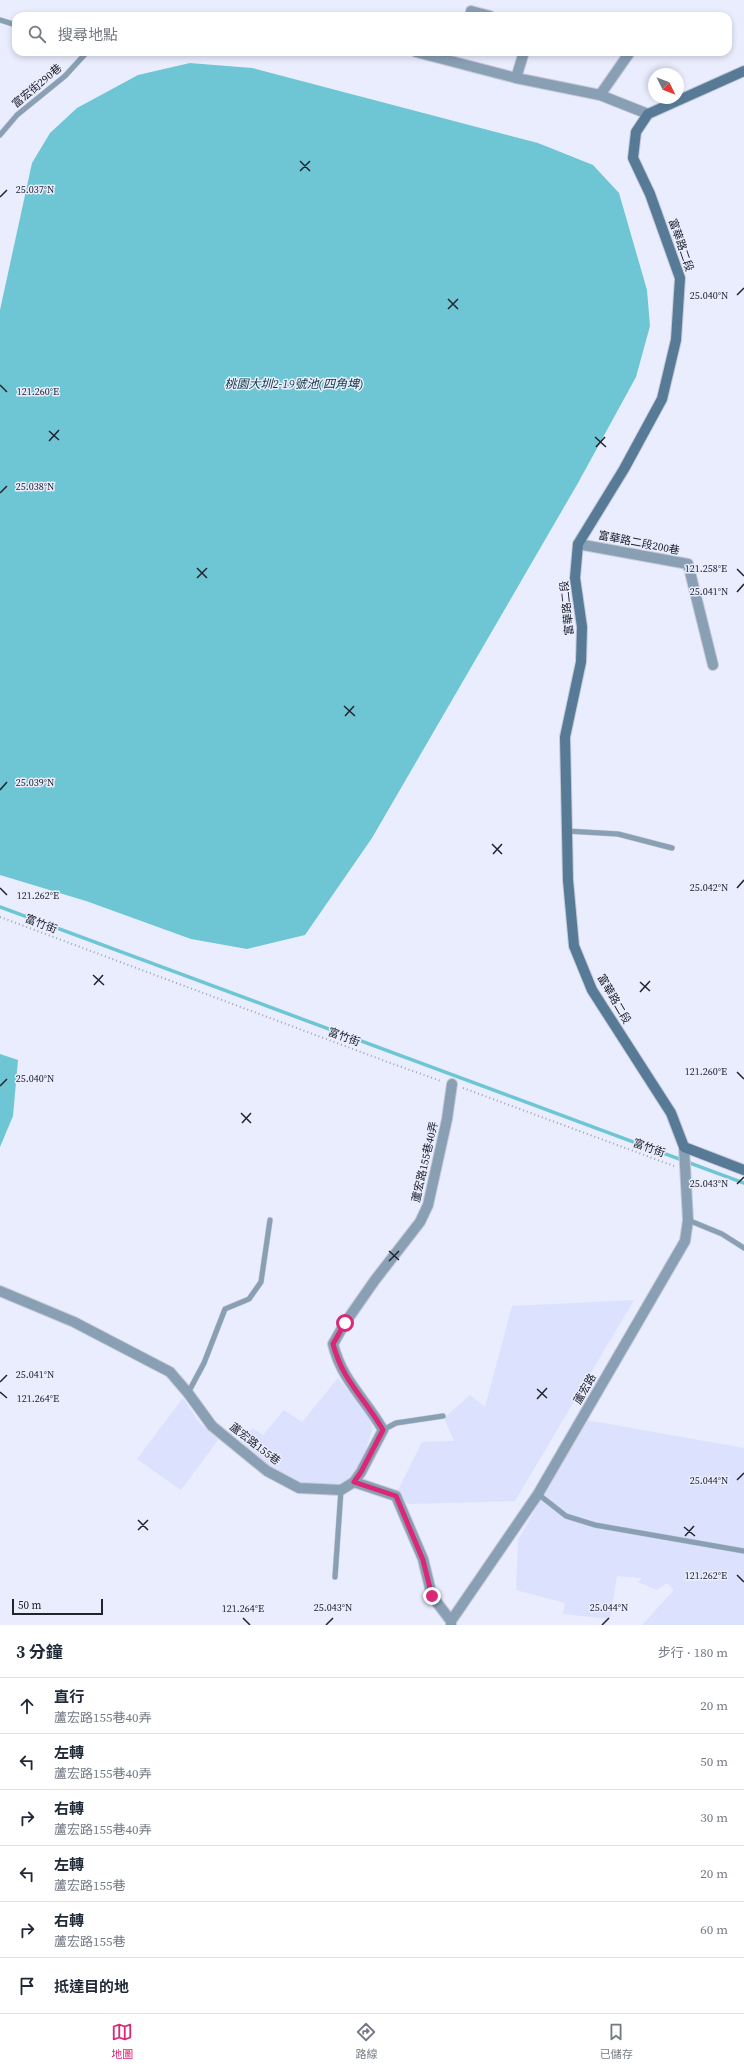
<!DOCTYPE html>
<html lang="zh-TW">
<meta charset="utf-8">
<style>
:root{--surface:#fff;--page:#f2f2f3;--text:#1f2937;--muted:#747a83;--line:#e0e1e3;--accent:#db2777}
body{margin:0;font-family:"Source Serif 4","Noto Sans TC",serif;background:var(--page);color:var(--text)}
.compass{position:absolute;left:648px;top:68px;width:36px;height:36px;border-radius:50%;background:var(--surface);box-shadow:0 2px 6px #0003;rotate:133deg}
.scale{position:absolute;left:12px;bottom:10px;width:91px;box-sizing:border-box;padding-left:4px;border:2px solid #21232d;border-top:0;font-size:11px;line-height:14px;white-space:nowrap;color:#21232d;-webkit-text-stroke:3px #e9edfe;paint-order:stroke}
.stop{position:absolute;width:12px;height:12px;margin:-9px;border:3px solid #db2777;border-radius:50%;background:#fff}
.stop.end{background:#db2777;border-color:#fff;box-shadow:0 1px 4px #0008}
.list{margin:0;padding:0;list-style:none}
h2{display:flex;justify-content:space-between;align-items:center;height:52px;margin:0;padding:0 16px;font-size:17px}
h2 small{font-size:13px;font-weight:400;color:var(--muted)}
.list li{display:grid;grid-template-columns:26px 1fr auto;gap:12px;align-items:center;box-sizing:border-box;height:56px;padding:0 16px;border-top:1px solid var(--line)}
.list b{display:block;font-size:15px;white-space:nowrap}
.list p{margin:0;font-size:13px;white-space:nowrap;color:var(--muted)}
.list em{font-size:13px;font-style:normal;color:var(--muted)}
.icon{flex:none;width:22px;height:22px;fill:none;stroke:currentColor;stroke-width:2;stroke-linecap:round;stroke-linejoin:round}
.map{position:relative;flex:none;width:744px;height:1625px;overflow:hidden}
.search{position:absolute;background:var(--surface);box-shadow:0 2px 6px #0003;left:12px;right:12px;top:12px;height:44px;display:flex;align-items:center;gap:10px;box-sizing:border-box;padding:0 14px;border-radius:12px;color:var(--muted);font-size:15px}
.sheet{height:388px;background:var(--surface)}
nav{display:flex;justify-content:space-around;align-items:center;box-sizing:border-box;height:56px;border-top:1px solid var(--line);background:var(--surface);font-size:11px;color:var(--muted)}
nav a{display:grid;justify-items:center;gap:2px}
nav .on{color:var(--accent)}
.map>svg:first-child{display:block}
.built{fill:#dce1fe}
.water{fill:#6ec6d5}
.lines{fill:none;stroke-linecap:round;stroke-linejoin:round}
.stream{stroke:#6ec6d5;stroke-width:3.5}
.lane-casing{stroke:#c5c9d8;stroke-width:6}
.street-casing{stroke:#c5c9d8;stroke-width:12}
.secondary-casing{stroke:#c5c9d8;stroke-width:12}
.path{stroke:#a0a3b2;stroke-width:2;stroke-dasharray:1 3;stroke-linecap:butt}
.lane{stroke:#89a0b4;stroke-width:5}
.street{stroke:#89a0b4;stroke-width:10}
.secondary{stroke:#577a97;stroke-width:10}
.route{stroke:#db2777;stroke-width:5}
.ticks{fill:none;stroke:#21232d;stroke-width:1.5}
.labels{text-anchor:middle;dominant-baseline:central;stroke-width:3;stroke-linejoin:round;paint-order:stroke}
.street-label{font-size:11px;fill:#21232d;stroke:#e9edfe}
.water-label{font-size:12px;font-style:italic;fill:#0c373e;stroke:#e9edfe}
.ticks-label{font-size:10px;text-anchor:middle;fill:#21232d;stroke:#e9edfe;stroke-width:3;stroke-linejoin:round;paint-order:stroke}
</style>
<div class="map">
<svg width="744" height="1625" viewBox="0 0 744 1625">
<rect width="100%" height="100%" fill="#e9edfe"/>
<!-- built -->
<g class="built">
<path d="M634 1300 515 1501 408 1504 397 1492 422 1442 454 1441 444 1418 470 1395 485 1407 512 1306Z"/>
<path d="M338 1378 368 1416 373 1428 360 1467 351 1482 341 1485H304L279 1474 240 1440 253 1428 263 1435 284 1410 302 1422Z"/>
<path d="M183 1398 198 1421 218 1440 181 1490 137 1459Z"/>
<path d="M586 1420 744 1448V1625H642L674 1590 667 1583 657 1590 638 1582 642 1578 617 1576 610 1619 563 1614 565 1603 516 1590 518 1540Z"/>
</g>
<!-- water -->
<g class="water">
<path d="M190 63 252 68 538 143 593 165 619 193 647 290 650 326 636 377 578 483 372 838 305 935 247 949 191 939 86 901 0 875V310L32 163 50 133 77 108 138 75Z"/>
<path d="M0 1054 18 1060 13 1116 0 1147Z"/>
</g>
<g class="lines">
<!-- stream -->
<path class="stream" d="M0 907 744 1183"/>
<defs>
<g id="lane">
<path d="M0 20 16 25"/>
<path d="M0 135 17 115 65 76 87 52"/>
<path d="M567 831 618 834 672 848"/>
<path d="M688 1220 722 1234 744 1248"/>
<path d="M188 1393 204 1363 225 1309 249 1299 261 1282 270 1220"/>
<path d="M383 1430 396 1423 443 1416"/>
<path d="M538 1494 566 1516 595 1525 744 1551"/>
<path d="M335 1577 341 1490"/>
</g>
<g id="street">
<path d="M471 11 490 16"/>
<path d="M416 52 516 78 600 95 648 114"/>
<path d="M516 78 524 52"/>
<path d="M600 95 630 52"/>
<path d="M578 544 688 564 713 665"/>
<path d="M0 1291 74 1322 170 1372 188 1393 212 1426 267 1471 299 1488 341 1490 354 1482 361 1472 383 1430C365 1398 342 1381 333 1344L345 1323 375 1280 420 1222 428 1205 447 1119 452 1084"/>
<path d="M354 1482 396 1496 423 1559 432 1596 451 1621"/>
<path d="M451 1625V1621L538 1494 685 1241 688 1220 684 1147"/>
</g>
<path id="secondary" d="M744 71 648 114 636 132 633 158 650 194 680 278 676 340 662 399 624 469 578 544 575 578 582 627 581 662 565 737 568 880 574 946 592 990 671 1113 684 1147 744 1170"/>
</defs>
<!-- lane casing -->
<use href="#lane" class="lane-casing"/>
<!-- street casing -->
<use href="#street" class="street-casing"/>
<!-- secondary casing -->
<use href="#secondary" class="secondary-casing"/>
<!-- path -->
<g class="path">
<path d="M0 917 393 1064 441 1081"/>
<path d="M463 1088 674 1166"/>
</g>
<!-- lane -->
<use href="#lane" class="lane"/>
<!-- street -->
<use href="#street" class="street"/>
<!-- secondary -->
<use href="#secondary" class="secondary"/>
</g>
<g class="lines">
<!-- route -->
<path class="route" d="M345 1323 333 1344C343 1382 365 1398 383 1430L361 1472 354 1482 396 1496 423 1560 432 1596"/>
</g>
<!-- ticks -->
<path class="ticks" d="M300 161 310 171M300 171 310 161M0 197 7 190M737 295 744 288M448 299 458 309M448 309 458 299M0 385 7 392M49 431 59 440M595 437 606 447M49 441 59 430M596 447 605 437M0 493 7 486M197 568 207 578M737 569 744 576M197 578 207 568M737 592 744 584M344 706 355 716M345 716 354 706M0 790 7 782M492 844 502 854M493 854 502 844M0 888 7 895M737 888 744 880M93 975 104 985M640 982 650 991M94 985 103 975M640 992 650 981M737 1072 744 1079M0 1086 7 1079M241 1113 251 1123M242 1123 251 1113M737 1184 744 1177M389 1251 399 1260M389 1261 399 1251M0 1382 7 1375M537 1389 547 1398M0 1392 7 1398M537 1399 547 1388M737 1480 744 1473M138 1520 148 1530M684 1527 695 1536M138 1530 148 1520M685 1536 694 1526M737 1575 744 1582M243 1618 250 1625M326 1625 333 1618M602 1625 609 1618"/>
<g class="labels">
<!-- street labels -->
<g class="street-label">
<text transform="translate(37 86) rotate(-40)">富宏街290巷</text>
<text transform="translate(681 245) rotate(71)">富華路二段</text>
<text transform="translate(639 543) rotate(11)">富華路二段200巷</text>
<text transform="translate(567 608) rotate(-96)">富華路二段</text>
<text transform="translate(41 924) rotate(21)">富竹街</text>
<text transform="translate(614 999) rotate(60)">富華路二段</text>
<text transform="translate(344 1037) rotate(20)">富竹街</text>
<text transform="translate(649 1148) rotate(20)">富竹街</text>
<text transform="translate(425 1162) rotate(-77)">蘆宏路155巷40弄</text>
<text transform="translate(585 1389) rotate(-60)">蘆宏路</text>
<text transform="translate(255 1444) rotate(38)">蘆宏路155巷</text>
</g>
<!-- water labels -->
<g class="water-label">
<text x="294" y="384">桃園大圳2-19號池(四角埤)</text>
</g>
</g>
<g class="ticks-label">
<text x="35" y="193">25.037°N</text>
<text x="709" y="299">25.040°N</text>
<text x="38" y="395">121.260°E</text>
<text x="35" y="490">25.038°N</text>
<text x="706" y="572">121.258°E</text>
<text x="709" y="595">25.041°N</text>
<text x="35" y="786">25.039°N</text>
<text x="709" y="891">25.042°N</text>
<text x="38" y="899">121.262°E</text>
<text x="706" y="1075">121.260°E</text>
<text x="35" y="1082">25.040°N</text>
<text x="709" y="1187">25.043°N</text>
<text x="35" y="1378">25.041°N</text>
<text x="38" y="1402">121.264°E</text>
<text x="709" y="1484">25.044°N</text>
<text x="706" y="1579">121.262°E</text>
<text x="333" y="1611">25.043°N</text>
<text x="609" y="1611">25.044°N</text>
<text x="243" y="1612">121.264°E</text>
</g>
</svg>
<svg class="compass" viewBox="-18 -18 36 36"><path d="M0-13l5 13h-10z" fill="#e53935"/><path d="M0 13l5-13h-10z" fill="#747a83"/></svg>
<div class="scale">50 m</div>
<div class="stop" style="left:345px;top:1323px"></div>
<div class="stop end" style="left:432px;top:1596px"></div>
<div class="search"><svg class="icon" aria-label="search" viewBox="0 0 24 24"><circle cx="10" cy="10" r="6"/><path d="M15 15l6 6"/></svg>搜尋地點</div>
</div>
<section class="sheet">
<h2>3 分鐘<small>步行 · 180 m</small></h2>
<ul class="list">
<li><svg class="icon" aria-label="ahead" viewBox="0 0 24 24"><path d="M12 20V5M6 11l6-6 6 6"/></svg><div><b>直行</b><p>蘆宏路155巷40弄</p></div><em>20 m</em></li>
<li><svg class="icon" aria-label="left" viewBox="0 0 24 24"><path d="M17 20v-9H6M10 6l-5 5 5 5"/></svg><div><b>左轉</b><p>蘆宏路155巷40弄</p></div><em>50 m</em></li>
<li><svg class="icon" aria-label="right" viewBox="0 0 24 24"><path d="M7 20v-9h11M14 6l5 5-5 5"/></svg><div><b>右轉</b><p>蘆宏路155巷40弄</p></div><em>30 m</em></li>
<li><svg class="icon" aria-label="left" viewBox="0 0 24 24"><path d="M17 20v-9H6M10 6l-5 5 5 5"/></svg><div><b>左轉</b><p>蘆宏路155巷</p></div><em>20 m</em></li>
<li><svg class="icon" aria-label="right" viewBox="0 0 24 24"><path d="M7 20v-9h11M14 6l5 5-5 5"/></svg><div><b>右轉</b><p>蘆宏路155巷</p></div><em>60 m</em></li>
<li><svg class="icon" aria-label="arrive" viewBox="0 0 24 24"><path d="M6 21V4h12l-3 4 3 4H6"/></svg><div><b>抵達目的地</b></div></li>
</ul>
</section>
<nav>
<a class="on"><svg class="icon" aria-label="map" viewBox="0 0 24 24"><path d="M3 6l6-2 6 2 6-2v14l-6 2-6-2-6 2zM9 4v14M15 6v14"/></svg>地圖</a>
<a><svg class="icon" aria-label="directions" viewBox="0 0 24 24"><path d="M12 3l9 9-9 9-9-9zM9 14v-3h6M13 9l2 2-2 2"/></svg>路線</a>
<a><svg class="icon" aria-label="saved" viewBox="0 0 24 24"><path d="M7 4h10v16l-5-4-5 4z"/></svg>已儲存</a>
</nav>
